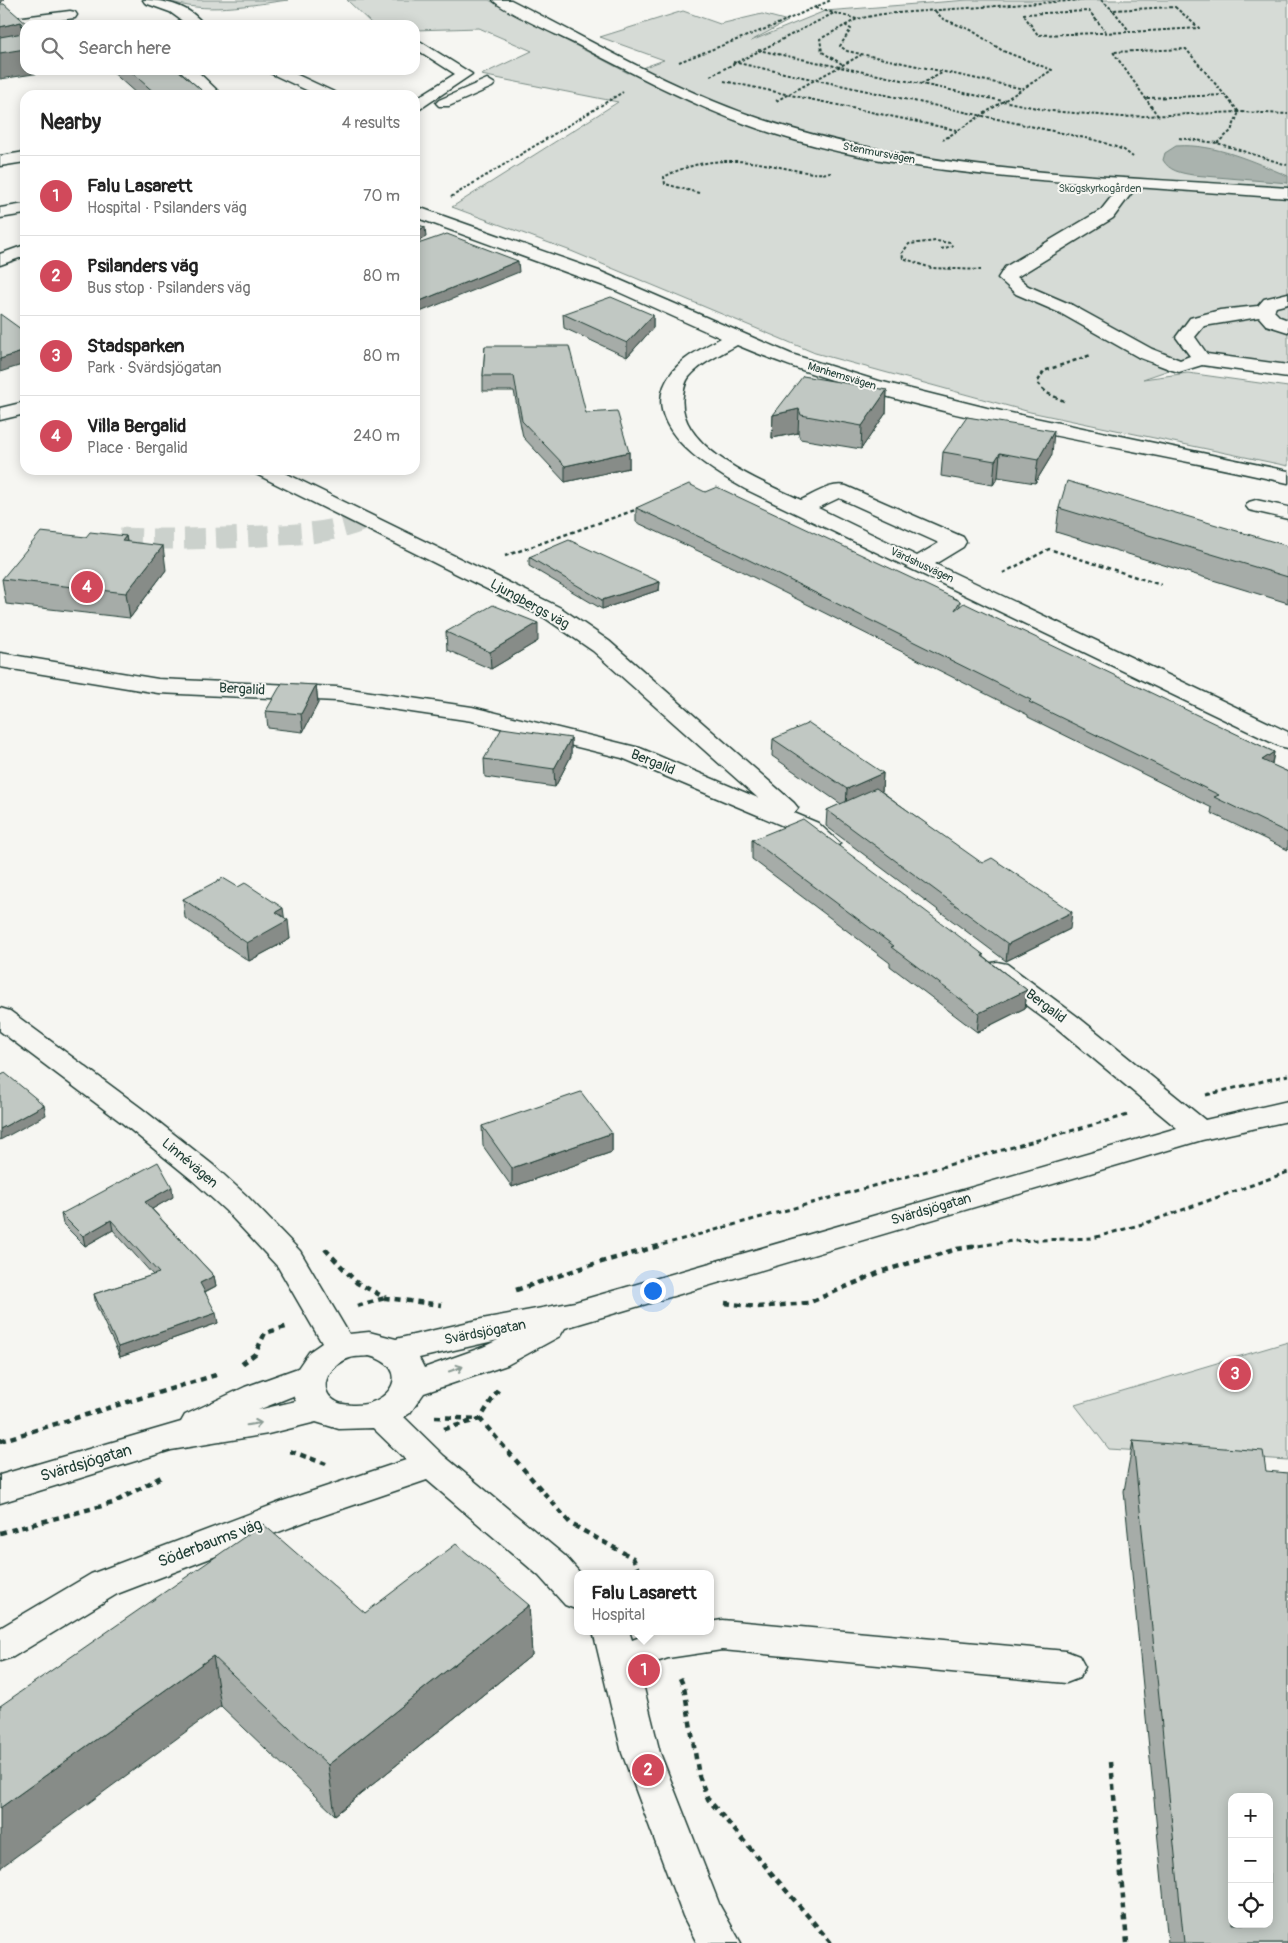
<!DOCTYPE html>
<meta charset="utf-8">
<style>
:root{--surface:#fff;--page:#f2f2f2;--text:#222;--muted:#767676;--line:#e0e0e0;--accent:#d1495b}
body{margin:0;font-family:Pangolin,sans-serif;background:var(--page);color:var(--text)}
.controls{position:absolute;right:15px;bottom:15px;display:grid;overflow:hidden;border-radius:10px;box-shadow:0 2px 12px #0003}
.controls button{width:45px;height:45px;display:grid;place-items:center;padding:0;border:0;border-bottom:1px solid var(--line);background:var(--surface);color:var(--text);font:25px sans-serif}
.you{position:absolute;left:652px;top:1290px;width:18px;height:18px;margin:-12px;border:4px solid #fff;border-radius:50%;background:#1a73e8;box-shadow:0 0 0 8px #1a73e833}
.badge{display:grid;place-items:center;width:32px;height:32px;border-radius:50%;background:var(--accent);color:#fff;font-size:16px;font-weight:700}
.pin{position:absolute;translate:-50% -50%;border:2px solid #fff;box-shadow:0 1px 5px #0006}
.popup{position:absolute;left:574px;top:1570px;width:140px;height:65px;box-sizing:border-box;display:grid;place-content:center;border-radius:10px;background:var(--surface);filter:drop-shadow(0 1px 4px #0005);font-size:16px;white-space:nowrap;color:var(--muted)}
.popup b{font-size:19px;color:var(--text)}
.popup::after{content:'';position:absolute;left:50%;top:100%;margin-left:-10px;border:10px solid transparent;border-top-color:var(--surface)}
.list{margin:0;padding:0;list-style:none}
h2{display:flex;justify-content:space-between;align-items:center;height:65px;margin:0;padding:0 20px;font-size:21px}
h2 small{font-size:16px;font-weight:400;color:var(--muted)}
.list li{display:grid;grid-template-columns:32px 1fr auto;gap:15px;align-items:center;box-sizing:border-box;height:80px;padding:0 20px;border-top:1px solid var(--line)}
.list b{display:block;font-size:19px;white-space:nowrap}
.list p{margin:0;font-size:16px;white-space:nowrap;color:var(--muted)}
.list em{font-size:16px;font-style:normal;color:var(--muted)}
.icon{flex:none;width:28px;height:28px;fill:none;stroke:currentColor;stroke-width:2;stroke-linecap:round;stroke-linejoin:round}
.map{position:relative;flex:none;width:1288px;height:1943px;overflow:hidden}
.search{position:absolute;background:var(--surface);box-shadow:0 2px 12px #0003;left:20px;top:20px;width:400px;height:55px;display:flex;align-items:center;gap:12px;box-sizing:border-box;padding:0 18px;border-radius:15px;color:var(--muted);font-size:19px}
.panel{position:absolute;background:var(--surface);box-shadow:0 2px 12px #0003;left:20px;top:90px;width:400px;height:385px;border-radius:15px}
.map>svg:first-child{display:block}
.green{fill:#d6dbd6;stroke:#7a8c85}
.water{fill:#aab3ae;stroke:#72847d}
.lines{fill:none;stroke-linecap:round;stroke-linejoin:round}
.minor-tunnel{stroke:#cbd1cc;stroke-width:21;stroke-dasharray:21 11;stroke-linecap:butt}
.minor-casing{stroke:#1f3d34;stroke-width:3}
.path-far3{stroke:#1f3d34;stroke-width:2;stroke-dasharray:3 2;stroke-linecap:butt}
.path-far2{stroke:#1f3d34;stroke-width:2.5;stroke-dasharray:4 3;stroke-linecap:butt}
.path-far1{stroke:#1f3d34;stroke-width:3;stroke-dasharray:5 4;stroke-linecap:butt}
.path{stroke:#1f3d34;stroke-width:4.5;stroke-dasharray:6 5;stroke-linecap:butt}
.minor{fill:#f6f6f2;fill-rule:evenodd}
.wall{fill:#a6aca8;stroke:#1f3d34}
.shaded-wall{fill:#878c88;stroke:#1f3d34}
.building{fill:#c1c8c3;stroke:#1f3d34;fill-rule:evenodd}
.oneway{stroke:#8a9a93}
.labels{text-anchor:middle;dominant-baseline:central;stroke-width:4;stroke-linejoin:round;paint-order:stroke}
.far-street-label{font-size:11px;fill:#1f3d34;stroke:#f6f6f2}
.far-park-label{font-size:11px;fill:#445d54;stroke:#f6f6f2}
.street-label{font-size:14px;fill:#1f3d34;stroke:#f6f6f2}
.near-street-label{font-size:16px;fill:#1f3d34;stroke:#f6f6f2}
</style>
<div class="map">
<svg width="1288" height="1943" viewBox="0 0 1288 1943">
<rect width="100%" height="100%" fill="#f6f6f2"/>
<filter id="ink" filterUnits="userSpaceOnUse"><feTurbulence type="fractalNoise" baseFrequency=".02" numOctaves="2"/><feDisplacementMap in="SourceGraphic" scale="10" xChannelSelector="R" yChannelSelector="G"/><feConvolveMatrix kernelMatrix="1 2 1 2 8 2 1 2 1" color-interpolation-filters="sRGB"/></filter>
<g filter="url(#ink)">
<!-- green -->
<g class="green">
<path d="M167 0H288C249 5 203 15 167 0Z"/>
<path d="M347 0H489L628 73 664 60 600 37 683 11 720 24 762 14 788 21 751 41 825 11 968 0H1288V371L1201 359 1143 379 1188 373 1288 387V466L1030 412 815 353 571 251 452 207 618 102 481 75 532 51 479 28 415 30V25H373Z"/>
<path d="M1288 1342V1460L1109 1449 1075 1405Z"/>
</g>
<!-- water -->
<path class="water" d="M1176 146C1215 143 1254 162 1288 176V183L1193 175C1181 173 1169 171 1163 160L1165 153Z"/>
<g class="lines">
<!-- minor-tunnel -->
<path class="minor-tunnel" d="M120 538C167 540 215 539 262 536 297 534 331 534 364 520"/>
<defs>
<g id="minor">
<path d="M143 0C166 0 190 6 204 25H188L170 12 145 3Z"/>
<path d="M493 0H511C592 41 674 90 761 119 929 175 1112 176 1288 188V198L1136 187 1113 218 1017 277 1028 286 1072 305 1152 349 1180 360 1190 356 1176 337 1190 318 1220 310 1258 306 1264 299 1288 293V304L1276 307 1274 311 1280 317 1288 320V332L1266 325 1259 317 1204 326 1195 337 1207 354 1288 365V377L1202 365 1179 372 1172 370 1138 357 1060 313 1016 294 998 278 1005 267 1101 210 1120 186C995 177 866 168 748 125 688 103 632 73 576 44 562 37 499 9 493 0Z"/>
<path d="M70 11 75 12 77 15 75 18 0 28V20Z"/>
<path d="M421 42 472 74 420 109 415 111V99L455 74 416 49 415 44Z"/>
<path d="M180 70H196L222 95H205Z"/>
<path d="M268 70H287L334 92 337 95H317L270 73Z"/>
<path d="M487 79 495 84 492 87 449 106H439L436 103 439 100Z"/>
<path d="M25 152V162L0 166V156Z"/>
<path d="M25 204V214L0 218V208Z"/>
<path d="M415 206 599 271 791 354 875 380 987 408 1288 471V483C1105 441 911 419 737 345 721 354 701 363 689 377 685 382 684 389 683 395 675 448 762 482 801 500 815 494 831 482 846 486L963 537 966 542 963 547 935 564 1288 732V748L1279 746 745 489C708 468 632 423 673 371 685 356 705 347 721 338L612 289 415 217ZM839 498 939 543 917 556 818 508Z"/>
<path d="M25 245V256L0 265V254Z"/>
<path d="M25 402V414L0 420V408Z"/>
<path d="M253 470H279L561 608 609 641 794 803 798 808 794 813 818 823 840 843 836 848C820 853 812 844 800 833L622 758 472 721 337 701 158 693 0 667V653L158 679 337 687 472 707 640 748 758 798 593 651 545 618 256 474Z"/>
<path d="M1256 500 1288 507V519L1249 510 1246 506 1249 502Z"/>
<path d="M997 962 1007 964 1078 1017 1205 1120 1288 1101V1121L1202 1140 565 1328 560 1336 507 1365 424 1393 410 1413 404 1417 444 1456 565 1556 581 1574H578V1610L565 1605 539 1576 427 1480 307 1521 117 1594 13 1657 0 1661V1628L91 1574 283 1501 406 1460 373 1428 339 1429 316 1422 268 1434 171 1450 0 1503V1475L181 1422 185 1415 245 1387 298 1368 309 1352 322 1343 278 1267 226 1211 191 1179 121 1122 0 1031V1008L10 1011 141 1108 213 1165 248 1197 300 1251 349 1334 369 1332 396 1339 482 1319 575 1302 1177 1128 1058 1029 987 976 983 970 987 964ZM498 1340 483 1347 424 1368 419 1358ZM369 1356C414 1367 391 1407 352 1405 347 1404 341 1405 337 1402 314 1390 330 1364 350 1358 356 1356 363 1357 369 1356ZM293 1396 296 1401 258 1410Z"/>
<path d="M722 1620 1066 1651 1079 1656 1085 1667 1079 1678 1066 1683 722 1650 668 1658 639 1668 660 1753 720 1906 741 1943H697L683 1916 622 1753 593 1631H629L632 1640 657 1631H710V1622Z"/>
</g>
</defs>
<!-- minor casing -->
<use href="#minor" class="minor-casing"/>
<!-- path-far3 -->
<g class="path-far3">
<path d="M1101 0 1113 10"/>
<path d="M1175 7 1199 28 1130 32 1113 10Z"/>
<path d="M815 8 857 19"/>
<path d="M1111 10H1113"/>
<path d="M935 11 943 19 971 30 1003 51 1052 70 943 140"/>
<path d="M845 25 851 29 840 46 847 51 1024 89"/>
<path d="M1106 32 1089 11 1023 14 1038 35 1130 32"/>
<path d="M758 50 1051 111 1122 117 1239 112 1288 114"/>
<path d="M679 62 773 26 831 0"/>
<path d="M733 62 1099 141 1124 150 1133 157"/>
<path d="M842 64 822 52 820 39 857 19 882 14 1083 0"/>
<path d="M710 76 834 13"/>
<path d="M724 81 956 130"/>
<path d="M921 84 942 73"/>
<path d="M1147 98 1225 95"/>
<path d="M776 101 861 55"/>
<path d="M1158 116 1113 52 1186 49 1239 112 1231 131 1217 143"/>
<path d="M1179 138 1217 143 1287 165"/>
<path d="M699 193 665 184 664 177C697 159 734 158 770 165 791 169 811 175 832 173"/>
<path d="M451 197 623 92"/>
<path d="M941 249 952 246 950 243 936 241 909 244 902 253 903 258 931 268 981 270"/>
</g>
<!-- path-far2 -->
<g class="path-far2">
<path d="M1064 401 1047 393 1037 383 1044 371 1091 355"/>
<path d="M505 556 638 509"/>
<path d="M1003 573 1049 549 1161 585"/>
</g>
<!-- path-far1 -->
<g class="path-far1">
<path d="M1206 1095 1288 1075"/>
<path d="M654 1247 1128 1115"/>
<path d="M970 1247 1013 1241 1093 1238 1146 1223 1288 1172"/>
</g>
<!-- path -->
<g class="path">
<path d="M325 1249 357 1283 386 1298 442 1305"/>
<path d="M516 1290 594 1264 659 1246"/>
<path d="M725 1303 757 1307 808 1303 883 1271 957 1249 979 1246"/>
<path d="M357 1306 385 1298"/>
<path d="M242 1364 255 1354 265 1333 289 1326"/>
<path d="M435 1417 480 1419 571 1524 633 1558 640 1574"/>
<path d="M444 1429 480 1419 498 1390"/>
<path d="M0 1441 216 1375"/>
<path d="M290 1451 326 1464"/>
<path d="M0 1533 113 1503 161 1477"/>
<path d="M680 1678 684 1687 699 1776 708 1799 831 1943"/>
<path d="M1111 1762 1127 1943"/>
</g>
<!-- minor -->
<use href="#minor" class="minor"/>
</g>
<!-- wall -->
<g class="wall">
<path d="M110 70H178L207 95H138Z"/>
<path d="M563 314 653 315V328L627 357 564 328Z"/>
<path d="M485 346 586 413 629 452V468L565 482 523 437 514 391H483V376Z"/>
<path d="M887 390 886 413 861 449 800 439 798 433 772 438 773 415Z"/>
<path d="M943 452 1052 455 1035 483 998 477 993 485 941 476Z"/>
<path d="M705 492 960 601V606L1274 752 1272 765 1288 772V850L1211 813 1212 808 1028 717V715L737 569 636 522V508Z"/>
<path d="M1059 508 1288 546V603L1056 532Z"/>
<path d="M126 536 127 542 166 570 130 618 6 604 2 579 86 537Z"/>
<path d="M529 557 660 582 659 590 602 609 529 566Z"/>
<path d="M446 632 538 641 491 669 447 650Z"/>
<path d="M316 685 318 703 303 732 268 728 266 711Z"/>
<path d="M571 738V756L555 787 485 777 484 759Z"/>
<path d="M773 739 883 773 882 791H881L1070 929 1006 961 826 826 827 810 841 804 772 756Z"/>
<path d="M752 840 984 955V957L1027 990 1025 1008 977 1032 890 966V963L752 859Z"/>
<path d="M183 899 284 917 290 939 249 961 185 918Z"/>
<path d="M482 1126 612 1133V1152L512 1187 483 1146Z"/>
<path d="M173 1197 152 1209 214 1276 216 1286 205 1292 218 1323 120 1357 96 1305 94 1294 153 1275 113 1230 85 1246 63 1224 61 1214Z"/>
<path d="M1133 1441 1266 1471 1288 1943H1168L1124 1491Z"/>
<path d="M529 1605 532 1655 335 1815 221 1706H0L365 1613Z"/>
</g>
<!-- shaded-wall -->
<g class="shaded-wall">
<path d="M0 0H4L0 4Z"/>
<path d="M21 22 25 49V70L54 71 0 79V27Z"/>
<path d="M425 227 426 237 415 243V232Z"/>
<path d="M518 261 519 272 415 314V303Z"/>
<path d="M653 315V328L627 357V343Z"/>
<path d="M25 351V364L0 372V359Z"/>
<path d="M887 390 886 413 861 449 862 426Z"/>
<path d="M799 409 798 433 772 438 773 415Z"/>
<path d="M1054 431 1052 455 1035 483 1038 460Z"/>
<path d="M629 452V468L565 482V466Z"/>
<path d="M1000 453 998 477 993 485 995 461Z"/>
<path d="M126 536 130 560 122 541Z"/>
<path d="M163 546 166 570 130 618 126 593Z"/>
<path d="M660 582 659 590 602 609V600Z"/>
<path d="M538 623V641L491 669 490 652Z"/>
<path d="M316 685 318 703 303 732 301 714Z"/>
<path d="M571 738V756L555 787 554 769Z"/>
<path d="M1274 752 1271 768 1262 760Z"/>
<path d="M883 773 882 791 846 807 847 789Z"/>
<path d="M283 908 285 922 288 920 290 939 249 961 247 943 276 912Z"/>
<path d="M1072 912 1070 929 1006 961 1008 944Z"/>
<path d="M1027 990 1025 1008 977 1032 979 1013Z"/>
<path d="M44 1105 46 1115 0 1140V1129Z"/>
<path d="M612 1133V1152L512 1187V1168Z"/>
<path d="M172 1187 173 1197 147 1212 145 1202Z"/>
<path d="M111 1220 113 1230 85 1246 83 1236Z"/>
<path d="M214 1276 216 1286 202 1293 200 1283Z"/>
<path d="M216 1313 218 1323 120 1357 118 1347Z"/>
<path d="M529 1605 532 1655 335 1815 328 1765Z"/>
<path d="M213 1656 221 1706 0 1868V1808Z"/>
</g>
<!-- building -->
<g class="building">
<path d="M0 4H4L28 25H25V49L0 53V37L23 33V24L21 22 0 27Z"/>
<path d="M129 70H178L207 95H157Z"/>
<path d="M415 224 425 227 415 232Z"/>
<path d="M447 234 518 261 415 303V245Z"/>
<path d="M611 297 653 315 627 343 563 314Z"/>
<path d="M0 314 25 332V351L0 359Z"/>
<path d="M485 346H569L586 413 617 411 629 452 565 466 522 421 514 376H483Z"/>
<path d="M803 376 887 390 862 426 801 415 799 409 773 415Z"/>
<path d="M967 417 1054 431 1038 460 1000 453 995 461 943 452Z"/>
<path d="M1067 481 1288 546V577L1059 508Z"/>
<path d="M689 484 705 492 717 487 960 601 955 610 964 603 1274 752 1262 760 1288 772V833L1214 797 1219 795 1029 702 1031 700 737 554 636 508Z"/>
<path d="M41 532 86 537 90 532 126 536 122 541 163 546 126 593 2 579Z"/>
<path d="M569 540 660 582 602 600 529 557Z"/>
<path d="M493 605 538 623 490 652 446 632Z"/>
<path d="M282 683 316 685 301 714 266 711Z"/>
<path d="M809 723 883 773 847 789 773 739Z"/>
<path d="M502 728 571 738 554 769 484 759Z"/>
<path d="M876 788 982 863 992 858 1072 912 1008 944 827 810Z"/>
<path d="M803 819 984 955 982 956 1027 990 979 1013 891 947 894 946 752 840Z"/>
<path d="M223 878 238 887 245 883 283 908 276 912 288 920 247 943 183 899Z"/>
<path d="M5 1073 44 1105 0 1129V1076Z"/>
<path d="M581 1092 612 1133 512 1168 482 1126Z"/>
<path d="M158 1162 172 1187 145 1202 214 1276 200 1283 216 1313 118 1347 94 1294 159 1273 111 1220 83 1236 61 1214Z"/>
<path d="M1133 1441 1263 1451 1266 1471 1288 1473V1943H1184ZM1232 1797H1269V1924H1232Z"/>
<path d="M263 1524 365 1613 456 1544 529 1605 328 1765 213 1656 0 1808V1706Z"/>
</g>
<!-- one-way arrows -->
<defs><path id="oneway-shaft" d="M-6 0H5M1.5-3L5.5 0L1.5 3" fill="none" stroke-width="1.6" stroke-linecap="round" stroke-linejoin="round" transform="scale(1.25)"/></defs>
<g class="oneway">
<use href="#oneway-shaft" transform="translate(456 1369) rotate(-19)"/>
<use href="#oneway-shaft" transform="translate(254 1424) rotate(-9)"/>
</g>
</g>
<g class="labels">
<!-- far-street labels -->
<g class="far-street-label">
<text transform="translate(879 153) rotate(11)">Stenmursvägen</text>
<text transform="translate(842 376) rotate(17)">Manhemsvägen</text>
<text transform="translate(922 565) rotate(25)">Värdshusvägen</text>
</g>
<!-- far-park labels -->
<g class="far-park-label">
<text x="1100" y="188">Skogskyrkogården</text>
</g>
<!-- street labels -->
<g class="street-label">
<text transform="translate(530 604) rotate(29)">Ljungbergs väg</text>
<text transform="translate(242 689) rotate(3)">Bergalid</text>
<text transform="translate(653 762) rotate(22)">Bergalid</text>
<text transform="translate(1046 1006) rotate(37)">Bergalid</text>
<text transform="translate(190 1163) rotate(40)">Linnévägen</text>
<text transform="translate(931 1209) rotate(-16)">Svärdsjögatan</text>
<text transform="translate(485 1332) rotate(-11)">Svärdsjögatan</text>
</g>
<!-- near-street labels -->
<g class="near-street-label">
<text transform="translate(86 1463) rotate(-17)">Svärdsjögatan</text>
<text transform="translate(210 1543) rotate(-21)">Söderbaums väg</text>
</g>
</g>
</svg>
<div class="controls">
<button>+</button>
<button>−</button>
<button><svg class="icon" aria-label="locate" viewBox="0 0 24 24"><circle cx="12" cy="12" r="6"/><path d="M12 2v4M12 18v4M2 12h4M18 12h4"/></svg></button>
</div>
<div class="you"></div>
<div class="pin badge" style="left:644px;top:1670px">1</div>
<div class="popup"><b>Falu Lasarett</b>Hospital</div>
<div class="pin badge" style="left:648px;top:1770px">2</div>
<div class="pin badge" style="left:1235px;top:1374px">3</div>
<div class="pin badge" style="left:87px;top:587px">4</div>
<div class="search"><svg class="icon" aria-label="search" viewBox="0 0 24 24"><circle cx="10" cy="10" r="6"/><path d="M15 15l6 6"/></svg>Search here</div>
<section class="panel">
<h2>Nearby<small>4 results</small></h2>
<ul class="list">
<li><span class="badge">1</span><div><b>Falu Lasarett</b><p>Hospital · Psilanders väg</p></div><em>70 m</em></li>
<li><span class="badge">2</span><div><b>Psilanders väg</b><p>Bus stop · Psilanders väg</p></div><em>80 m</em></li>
<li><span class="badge">3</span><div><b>Stadsparken</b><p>Park · Svärdsjögatan</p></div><em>80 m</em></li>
<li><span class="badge">4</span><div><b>Villa Bergalid</b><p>Place · Bergalid</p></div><em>240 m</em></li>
</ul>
</section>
</div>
